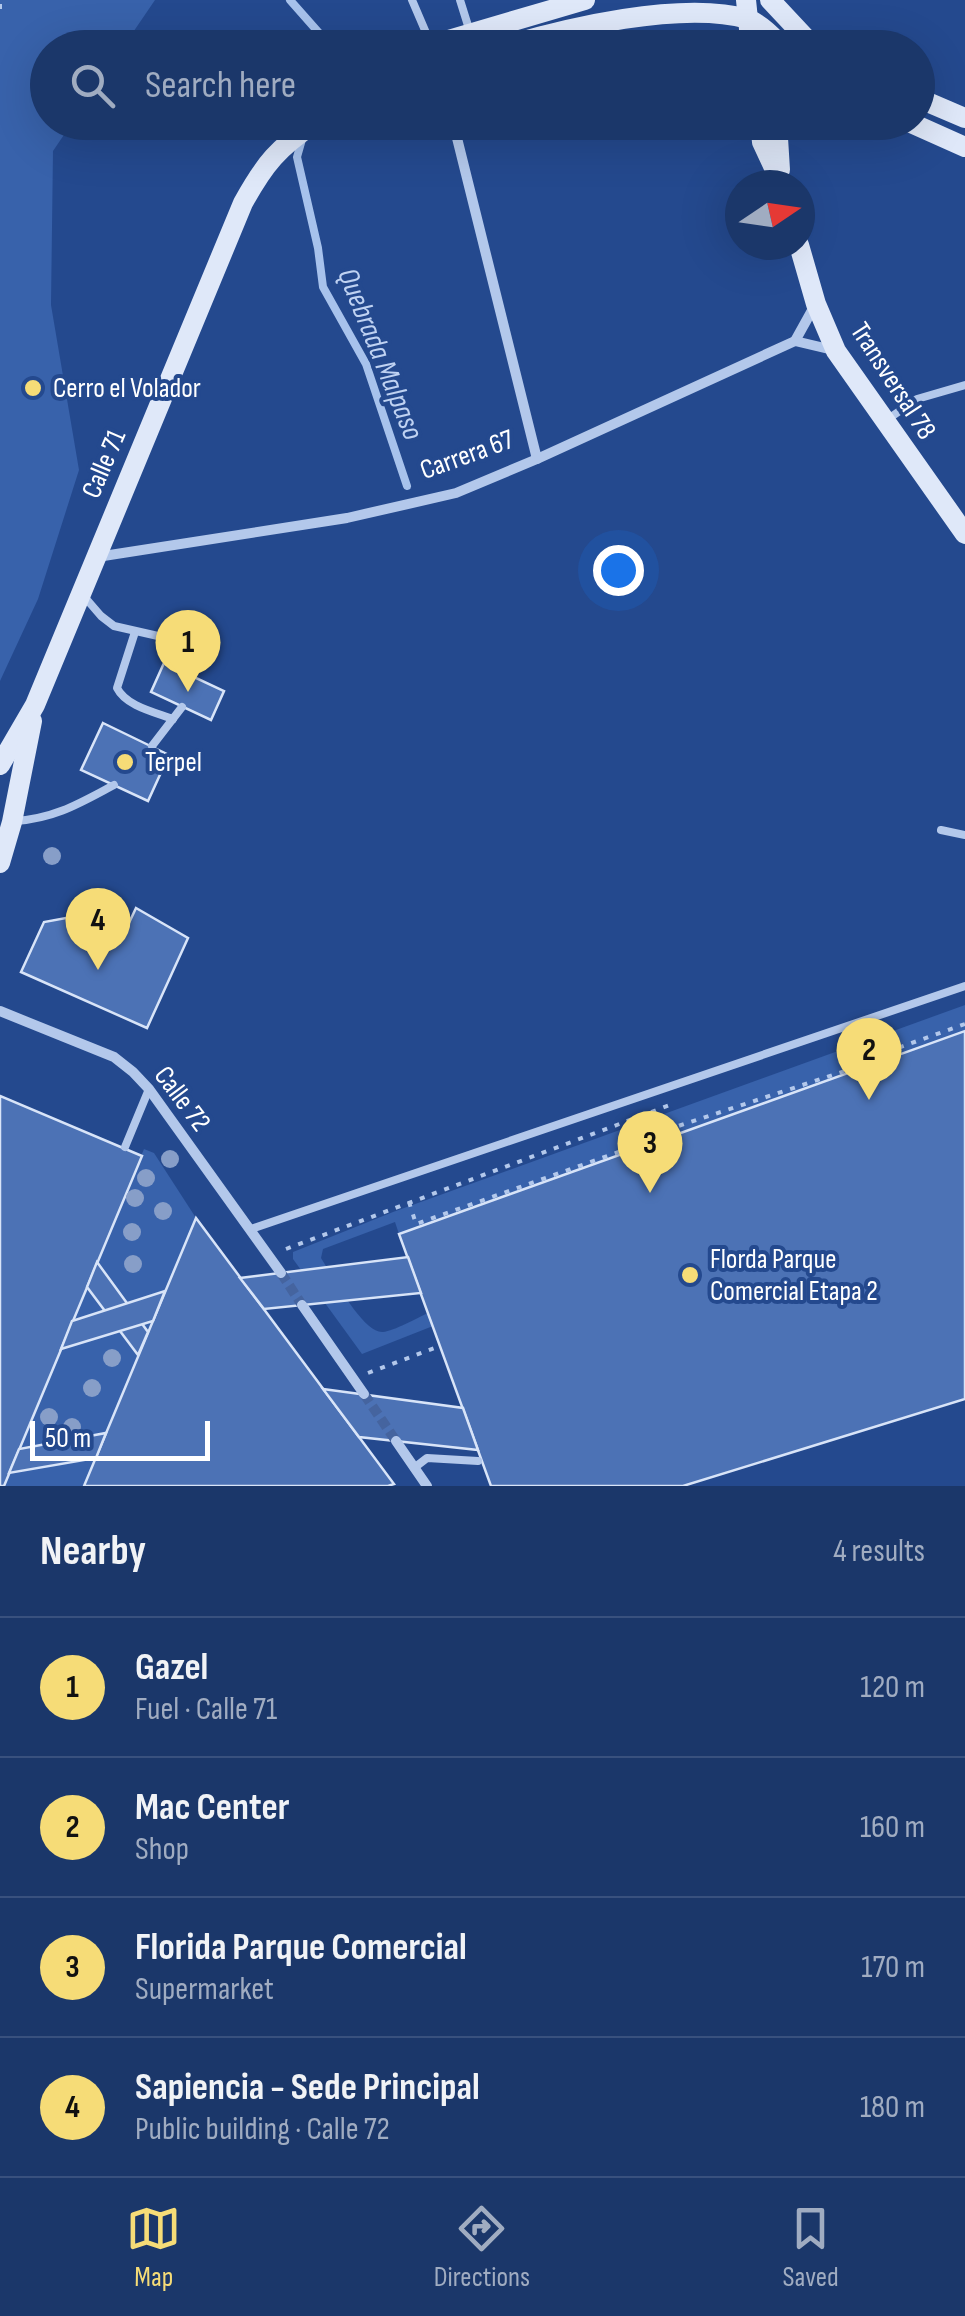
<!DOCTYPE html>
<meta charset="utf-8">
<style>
:root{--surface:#1b376a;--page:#243f70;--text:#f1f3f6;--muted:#a0acc1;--line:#39517e;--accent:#f6dc77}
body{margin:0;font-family:"Sofia Sans Condensed",sans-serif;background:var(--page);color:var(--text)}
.compass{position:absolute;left:725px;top:170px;width:90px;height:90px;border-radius:50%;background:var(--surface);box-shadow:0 10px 40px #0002;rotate:77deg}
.scale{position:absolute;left:30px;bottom:25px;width:180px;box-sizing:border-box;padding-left:10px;border:5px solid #fff;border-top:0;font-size:28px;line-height:35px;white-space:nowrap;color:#fff;-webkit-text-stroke:8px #24498e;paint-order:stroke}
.you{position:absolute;left:618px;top:570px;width:35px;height:35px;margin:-25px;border:8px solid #fff;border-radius:50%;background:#1a73e8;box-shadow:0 0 0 15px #1a73e833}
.badge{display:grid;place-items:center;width:65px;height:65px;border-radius:50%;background:var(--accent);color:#111;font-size:32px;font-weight:700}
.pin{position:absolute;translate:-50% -82px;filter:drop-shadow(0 2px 5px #0008)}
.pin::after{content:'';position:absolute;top:52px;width:35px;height:30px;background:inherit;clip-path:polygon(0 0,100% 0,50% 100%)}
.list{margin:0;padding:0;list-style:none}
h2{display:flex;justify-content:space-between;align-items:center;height:130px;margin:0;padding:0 40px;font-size:42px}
h2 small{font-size:32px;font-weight:400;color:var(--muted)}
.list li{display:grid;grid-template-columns:65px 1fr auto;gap:30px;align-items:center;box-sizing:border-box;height:140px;padding:0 40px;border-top:2px solid var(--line)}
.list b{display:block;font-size:38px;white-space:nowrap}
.list p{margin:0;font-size:32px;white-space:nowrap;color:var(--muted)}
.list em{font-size:32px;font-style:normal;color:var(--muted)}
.icon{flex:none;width:55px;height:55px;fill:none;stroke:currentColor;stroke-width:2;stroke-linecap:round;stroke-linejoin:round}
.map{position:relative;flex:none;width:965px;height:1486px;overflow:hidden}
.search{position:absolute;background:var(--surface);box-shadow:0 10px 40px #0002;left:30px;right:30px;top:30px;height:110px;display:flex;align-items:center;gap:25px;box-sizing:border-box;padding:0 35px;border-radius:55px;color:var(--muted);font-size:38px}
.sheet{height:690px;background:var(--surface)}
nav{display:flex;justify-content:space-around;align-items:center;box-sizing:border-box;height:140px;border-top:2px solid var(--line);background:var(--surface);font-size:28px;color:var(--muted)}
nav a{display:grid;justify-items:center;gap:5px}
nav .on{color:var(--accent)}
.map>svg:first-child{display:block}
.green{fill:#3862ab}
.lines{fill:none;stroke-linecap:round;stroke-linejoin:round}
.stream{stroke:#a7c2ec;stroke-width:8}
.building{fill:#4c72b5;stroke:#d8e4f8;stroke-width:2.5}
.minor-tunnel{stroke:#45649f;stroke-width:10;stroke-dasharray:10 5;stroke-linecap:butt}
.path{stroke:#b3c8eb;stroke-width:4;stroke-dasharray:5 8;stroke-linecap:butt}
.service{stroke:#b3c8eb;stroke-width:8}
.minor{stroke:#b3c8eb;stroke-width:10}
.secondary{stroke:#dfe8f9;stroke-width:20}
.tree{fill:#879ec8}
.poi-dot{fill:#f6dc77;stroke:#24498e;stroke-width:4}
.labels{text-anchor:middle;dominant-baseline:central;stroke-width:8;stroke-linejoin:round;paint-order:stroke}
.street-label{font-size:28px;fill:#fff;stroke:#24498e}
.poi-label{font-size:28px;fill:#fff;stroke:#24498e;text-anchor:start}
.water-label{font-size:30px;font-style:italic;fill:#bfd2f2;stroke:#24498e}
</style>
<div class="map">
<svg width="965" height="1486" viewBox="0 0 965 1486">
<rect width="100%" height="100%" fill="#24498e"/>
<!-- green -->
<g class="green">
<path d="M0 0H155L123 47 48 48V122L72 123 53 151 51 305 79 470 38 599 0 681Z"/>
<path d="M965 1005V1031L399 1234 395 1222 323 1249 321 1258C331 1273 363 1334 383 1332 394 1331 417 1318 428 1313L433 1326 362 1354 293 1259V1252L393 1212Z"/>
<path d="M144 1149 154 1153 196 1218 84 1486H4Z"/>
</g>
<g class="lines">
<!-- stream -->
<g class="stream">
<path d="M290 0 320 34 323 48"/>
<path d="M303 136 297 157 318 248 323 287 366 364 407 486"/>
</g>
</g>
<!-- building -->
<g class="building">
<path d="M164 663 224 691 211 720 151 692Z"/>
<path d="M103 723 169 755 148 801 81 770Z"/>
<path d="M136 908 188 938 147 1028 21 972 44 922 66 918 100 931 110 915 128 925Z"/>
<path d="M965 1031V1399L683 1486H491L399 1234Z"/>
<path d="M0 1096 142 1156 4 1486H0Z"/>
<path d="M196 1218 359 1437 394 1484 388 1486H84Z"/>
<path d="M408 1257 421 1293 264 1309 240 1278Z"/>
<path d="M97 1262 148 1332 138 1355 87 1287Z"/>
<path d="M165 1291 153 1321 61 1349 72 1321Z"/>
<path d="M323 1389 463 1408 478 1450 359 1437Z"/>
<path d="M106 1433 96 1458 9 1473 19 1449Z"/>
</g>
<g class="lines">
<!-- minor-tunnel -->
<g class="minor-tunnel">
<path d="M281 1273 302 1305"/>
<path d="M364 1394 396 1441"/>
</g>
<!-- path -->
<g class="path">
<path d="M0 4V15"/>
<path d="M850 1065 965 1024"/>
<path d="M642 1138 851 1069 843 1045"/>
<path d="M409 1202 416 1224 644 1143 637 1119"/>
<path d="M286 1249 670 1105"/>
<path d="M368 1373 440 1346"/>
</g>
<!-- service -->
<g class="service">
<path d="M412 0 430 42"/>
<path d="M460 0 470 32"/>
<path d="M888 419 917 399 965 385"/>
<path d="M82 594 101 616 114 626 158 636 183 647 191 665 190 676"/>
<path d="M135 632 117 688C126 706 154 712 173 719"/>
<path d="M152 746 182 707"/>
<path d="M16 821C56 818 80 803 114 785"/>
<path d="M941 830 965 835"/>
<path d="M125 1147 149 1089"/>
<path d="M251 1229 965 986"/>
<path d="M414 1468 427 1458 478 1461"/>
</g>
<!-- minor -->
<g class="minor">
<path d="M453 122 537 459"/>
<path d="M795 341 833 350"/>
<path d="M97 557 347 518 456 493 537 459 795 341 815 305"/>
<path d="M0 1011 114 1057 133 1072 149 1089 281 1273"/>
<path d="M302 1305 364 1394"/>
<path d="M396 1441 427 1486"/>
</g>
<!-- secondary -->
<g class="secondary">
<path d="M746 0 751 48"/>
<path d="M770 0 815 48"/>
<path d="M421 48 585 0"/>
<path d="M499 48C566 28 682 0 748 19 762 25 773 37 784 48"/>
<path d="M918 98 965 118"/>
<path d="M760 122 762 142 782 185"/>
<path d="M777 122 780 170"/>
<path d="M909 122 965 147"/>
<path d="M799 245 816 304 836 351 965 534"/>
<path d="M0 765 35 705 243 203C265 163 278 148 316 122"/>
<path d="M0 863 12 822 32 721"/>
</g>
</g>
<!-- trees -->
<g class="tree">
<circle cx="52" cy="856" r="9"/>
<circle cx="170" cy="1159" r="9"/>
<circle cx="146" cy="1178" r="9"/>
<circle cx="135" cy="1198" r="9"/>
<circle cx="163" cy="1211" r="9"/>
<circle cx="132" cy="1232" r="9"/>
<circle cx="133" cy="1264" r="9"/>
<circle cx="112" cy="1358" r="9"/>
<circle cx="92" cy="1388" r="9"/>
<circle cx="49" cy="1417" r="9"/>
<circle cx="72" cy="1427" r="9"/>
</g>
<!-- markers -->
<g class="poi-dot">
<circle cx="33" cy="388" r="10"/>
<circle cx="125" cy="762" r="10"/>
<circle cx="690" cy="1275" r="10"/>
</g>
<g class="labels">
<!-- street labels -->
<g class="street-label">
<text transform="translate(893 381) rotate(57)">Transversal 78</text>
<text transform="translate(467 455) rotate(-20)">Carrera 67</text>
<text transform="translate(104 464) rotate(-67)">Calle 71</text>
<text transform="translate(182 1099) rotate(53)">Calle 72</text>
</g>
<!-- poi labels -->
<g class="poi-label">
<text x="53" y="388">Cerro el Volador</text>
<text x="145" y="762">Terpel</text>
<text x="710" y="1259">Florda Parque<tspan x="710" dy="32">Comercial Etapa 2</tspan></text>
</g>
<!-- water labels -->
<g class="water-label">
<text transform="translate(380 354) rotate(68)">Quebrada Malpaso</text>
</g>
</g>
</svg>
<svg class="compass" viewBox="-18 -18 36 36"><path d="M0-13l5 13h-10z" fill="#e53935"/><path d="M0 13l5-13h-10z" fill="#a0acc1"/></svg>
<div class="scale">50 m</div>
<div class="you"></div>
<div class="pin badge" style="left:188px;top:692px">1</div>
<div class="pin badge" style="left:869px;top:1100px">2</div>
<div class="pin badge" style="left:650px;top:1193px">3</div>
<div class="pin badge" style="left:98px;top:970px">4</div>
<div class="search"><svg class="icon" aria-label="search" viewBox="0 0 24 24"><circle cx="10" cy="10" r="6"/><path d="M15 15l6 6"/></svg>Search here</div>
</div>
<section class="sheet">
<h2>Nearby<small>4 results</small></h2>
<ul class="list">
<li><span class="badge">1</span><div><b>Gazel</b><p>Fuel · Calle 71</p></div><em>120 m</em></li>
<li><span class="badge">2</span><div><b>Mac Center</b><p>Shop</p></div><em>160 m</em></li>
<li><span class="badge">3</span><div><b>Florida Parque Comercial</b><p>Supermarket</p></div><em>170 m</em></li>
<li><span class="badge">4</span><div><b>Sapiencia - Sede Principal</b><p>Public building · Calle 72</p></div><em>180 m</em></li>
</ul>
</section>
<nav>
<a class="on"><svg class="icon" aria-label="map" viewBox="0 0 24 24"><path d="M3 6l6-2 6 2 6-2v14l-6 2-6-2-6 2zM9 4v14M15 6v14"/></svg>Map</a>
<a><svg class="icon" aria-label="directions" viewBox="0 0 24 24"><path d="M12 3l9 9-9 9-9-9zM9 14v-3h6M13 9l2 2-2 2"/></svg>Directions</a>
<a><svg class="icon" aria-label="saved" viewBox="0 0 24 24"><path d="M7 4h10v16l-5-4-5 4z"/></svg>Saved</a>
</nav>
